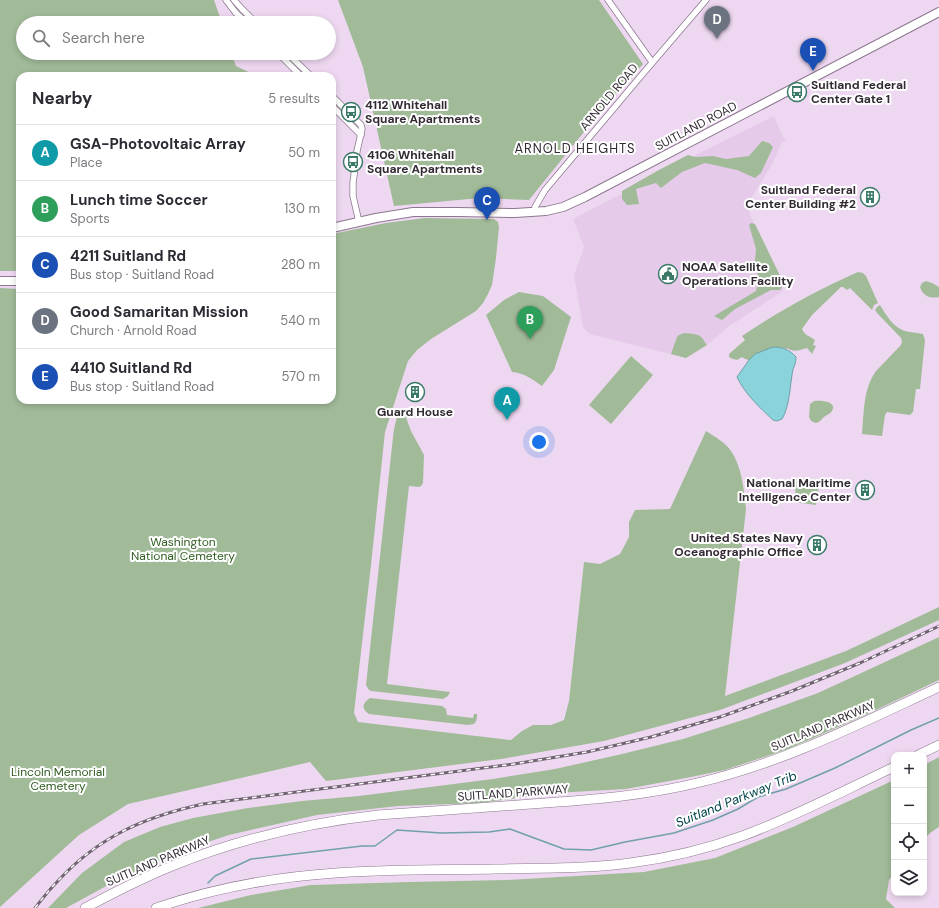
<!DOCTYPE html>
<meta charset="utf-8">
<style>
:root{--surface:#fff;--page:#f7f7f7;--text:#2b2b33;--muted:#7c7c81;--line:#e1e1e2;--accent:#1a73e8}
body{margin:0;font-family:"DM Sans",sans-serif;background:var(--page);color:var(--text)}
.controls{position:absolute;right:12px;bottom:12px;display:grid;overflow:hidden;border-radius:8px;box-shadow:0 2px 6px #0003}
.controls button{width:36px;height:36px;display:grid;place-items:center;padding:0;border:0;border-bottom:1px solid var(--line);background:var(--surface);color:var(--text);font:20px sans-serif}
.you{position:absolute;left:539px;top:442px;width:14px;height:14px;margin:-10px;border:3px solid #fff;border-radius:50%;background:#1a73e8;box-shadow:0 0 0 6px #1a73e833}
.badge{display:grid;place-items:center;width:26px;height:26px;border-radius:50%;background:var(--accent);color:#fff;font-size:13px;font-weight:700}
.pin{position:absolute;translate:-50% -33px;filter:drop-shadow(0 1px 2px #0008)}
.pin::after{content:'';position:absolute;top:21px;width:14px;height:12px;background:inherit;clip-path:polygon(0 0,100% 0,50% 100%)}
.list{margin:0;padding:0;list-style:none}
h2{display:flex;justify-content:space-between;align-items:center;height:52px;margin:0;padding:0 16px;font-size:17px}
h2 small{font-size:13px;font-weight:400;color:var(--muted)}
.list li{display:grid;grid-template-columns:26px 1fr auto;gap:12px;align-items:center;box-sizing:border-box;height:56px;padding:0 16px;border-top:1px solid var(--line)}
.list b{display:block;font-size:15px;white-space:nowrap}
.list p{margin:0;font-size:13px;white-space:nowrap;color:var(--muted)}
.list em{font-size:13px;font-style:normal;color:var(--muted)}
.icon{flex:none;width:22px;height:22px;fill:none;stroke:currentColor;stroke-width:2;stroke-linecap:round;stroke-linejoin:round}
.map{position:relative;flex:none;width:939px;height:908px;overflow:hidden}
.search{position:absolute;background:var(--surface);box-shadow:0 2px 6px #0003;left:16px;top:16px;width:320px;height:44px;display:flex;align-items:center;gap:10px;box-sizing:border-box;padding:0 14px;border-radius:22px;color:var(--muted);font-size:15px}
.panel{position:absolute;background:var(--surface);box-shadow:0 2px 6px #0003;left:16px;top:72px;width:320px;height:332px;border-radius:12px}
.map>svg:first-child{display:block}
.built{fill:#e5cbe9}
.green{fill:#a1bb99}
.water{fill:#8bd3db;stroke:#70a0a9}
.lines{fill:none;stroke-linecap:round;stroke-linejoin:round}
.stream{stroke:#70a0a9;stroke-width:1.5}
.minor-casing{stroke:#8c788f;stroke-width:7}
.secondary-casing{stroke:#8c788f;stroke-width:10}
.trunk-casing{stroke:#8c788f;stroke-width:10}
.minor{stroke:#fff;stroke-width:5.5}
.secondary{stroke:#fff;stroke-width:8}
.trunk{stroke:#fff;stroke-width:9}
.rail-casing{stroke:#716372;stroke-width:3}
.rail{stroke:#fff;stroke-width:1.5;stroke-dasharray:4.5;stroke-linecap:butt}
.labels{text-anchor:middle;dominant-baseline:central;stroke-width:4;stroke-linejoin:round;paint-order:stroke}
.poi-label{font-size:12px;font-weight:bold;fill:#322933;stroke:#fff;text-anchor:start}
.street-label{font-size:12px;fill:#322933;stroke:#fff}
.park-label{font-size:12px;fill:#2f5c20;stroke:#fff}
.neighbourhood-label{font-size:13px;letter-spacing:1px;fill:#322933;stroke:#fff}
.water-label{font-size:13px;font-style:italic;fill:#00454b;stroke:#fff}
</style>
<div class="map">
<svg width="939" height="908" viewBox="0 0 939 908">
<rect width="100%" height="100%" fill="#eed8f1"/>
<!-- built -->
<path class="built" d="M774 116 783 137H784L786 140 782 142 773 163 747 205 751 217 784 284 783 291 728 327 707 345 686 358 590 334 587 332 583 327 574 275 584 247 573 219 715 145Z"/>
<!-- green -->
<g class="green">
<path d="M0 0H214L222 23H23V53H231L236 66 257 76H20V271H0Z"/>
<path d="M338 0H599L643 64 605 106 529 200 480 198 394 206 363 67Z"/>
<path d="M762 141 769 143 773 147 761 173 755 178 737 170 705 163 682 172 661 188 656 183 636 189 639 204 627 205 622 199V191L657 171 688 155 695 157 713 156 726 159 749 156Z"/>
<path d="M425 218 494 219 498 222 499 227 496 258 492 285 488 294 483 303 476 311 431 339 417 350 408 361 385 432 371 565 354 713 358 722 511 740 522 731 533 725H551L564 720 569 701 584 562 600 564 620 554 629 537V522L635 510 670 509 706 431C715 437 725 442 731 451 742 467 744 490 746 509L725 696 846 651 939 607V620L845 663 779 688 720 710 604 741 501 759 326 781 310 762 128 804 79 835 0 907V288L20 289V400H332V234L386 223Z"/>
<path d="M751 223 755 224 784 284 780 290H771L735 309 722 320 714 316 756 291 758 281 757 270 755 261 756 249 749 225Z"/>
<path d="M858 272 863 273 866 276 878 303 874 305 872 310 850 288 847 290 843 287H841L812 315 802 329C805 336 810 336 815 340L813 345 816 346 812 354 807 348C799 350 794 353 787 348V349L780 347 755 354 749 360 745 359 742 357 737 360 730 358 729 356V354L745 340 742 336C779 311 817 290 858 272Z"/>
<path d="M926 281 932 283 939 287V297C930 299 923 296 920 287L922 283Z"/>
<path d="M519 292 543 296 571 317 554 370 542 386C532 379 524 373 512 372L486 315 504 300Z"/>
<path d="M880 305C888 318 895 330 910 332 915 333 919 333 923 334L925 340 920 389H916L913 412 910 415 887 412 885 415 882 436 862 434C864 413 863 389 876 371L901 345 902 342 901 338 877 313 875 310 877 307Z"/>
<path d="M684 333C691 334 699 333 703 339 704 341 705 343 707 345L686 358 671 354 677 337 679 335Z"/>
<path d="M631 356 653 375 611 424 589 405Z"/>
<path d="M814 401C819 400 838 401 832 411 830 414 826 415 824 417 821 420 820 422 816 423L811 421 809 417 810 404Z"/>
<path d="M400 411 404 412 411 431 424 455 423 483 421 486 419 487 409 486 387 684 450 692 448 696 443 699 371 691 369 690 366 685 393 437C394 428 396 418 400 411Z"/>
<path d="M797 478 820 480 816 505 794 502Z"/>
<path d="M939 637V680L861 717 788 749 725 770 691 777 626 789 555 793 480 803 398 806 317 815 229 835 190 848 121 878 66 908H48L82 873 124 842 160 827 193 818 248 808 302 801 359 796 493 779 555 769 622 754 683 739 749 718 818 693Z"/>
<path d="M370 698 442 706 446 709 447 715 473 718 474 714H477C477 718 477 721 474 724L468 725 369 714C361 709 362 703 370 698Z"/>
<path d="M939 757V827L930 833 924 839V765Z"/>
<path d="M894 780V874L889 880 886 899 895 908H198L251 895 311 885 408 882 506 880 644 872 715 858 793 827Z"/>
</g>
<!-- water -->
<path class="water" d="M773 347C783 347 790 350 796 357 796 362 795 365 793 369 790 384 790 406 782 419L777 421 773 420C760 408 745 394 737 377L749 360 755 354Z"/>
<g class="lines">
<!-- stream -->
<path class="stream" d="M208 883 215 876 251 859 362 846H375L397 830 441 833 489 832 510 829 564 849 591 850 625 842 674 833 713 820 738 809 758 797 786 789 835 768 911 730 939 718"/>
<defs>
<g id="minor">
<path d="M226 0 236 13 247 23"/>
<path d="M234 0 242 9 256 23"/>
<path d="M608 0 652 62"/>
<path d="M278 53 301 76"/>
<path d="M287 53 311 76"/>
<path d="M332 96 361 125 362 129 357 151 353 183V196L359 222"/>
<path d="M332 106 361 135"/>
<path d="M535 212V207L545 190 646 70 706 0"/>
</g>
<g id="secondary">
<path d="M332 228 376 218 413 212H458L515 213 546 211 563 207 585 197 939 12"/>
<path d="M0 281H20"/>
</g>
<g id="trunk">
<path d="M918 755 939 745"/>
<path d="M85 908C113 893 142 878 172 866 238 839 307 823 378 815 429 811 480 808 531 804 589 800 645 796 701 782 785 762 861 723 939 687"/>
<path d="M156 908C214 888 275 877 336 873 389 869 443 870 496 869 541 868 586 869 630 863 669 858 707 849 745 835 796 816 845 790 894 767"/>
</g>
</defs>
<!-- minor casing -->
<use href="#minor" class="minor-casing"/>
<!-- secondary casing -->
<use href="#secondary" class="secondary-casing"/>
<!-- trunk casing -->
<use href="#trunk" class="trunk-casing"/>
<!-- minor -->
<use href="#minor" class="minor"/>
<!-- secondary -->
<use href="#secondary" class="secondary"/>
<!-- trunk -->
<use href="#trunk" class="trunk"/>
<defs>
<path id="rail" d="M35 908C42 899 49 890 57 882 98 837 144 817 203 804L514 764 587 752 651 737 720 717 792 691 860 663 939 626"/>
</defs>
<!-- rail casing -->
<use href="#rail" class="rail-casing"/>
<!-- rail -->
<use href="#rail" class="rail"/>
</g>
<!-- icons -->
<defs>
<symbol id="bus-ring" viewBox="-11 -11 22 22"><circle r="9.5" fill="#fff" stroke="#3a7968" stroke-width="1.5"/><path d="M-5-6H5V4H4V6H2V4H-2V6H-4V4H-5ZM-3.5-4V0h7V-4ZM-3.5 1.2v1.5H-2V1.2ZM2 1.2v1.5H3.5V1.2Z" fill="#3a7968"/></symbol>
<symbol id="building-ring" viewBox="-11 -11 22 22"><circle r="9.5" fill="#fff" stroke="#3a7968" stroke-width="1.5"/><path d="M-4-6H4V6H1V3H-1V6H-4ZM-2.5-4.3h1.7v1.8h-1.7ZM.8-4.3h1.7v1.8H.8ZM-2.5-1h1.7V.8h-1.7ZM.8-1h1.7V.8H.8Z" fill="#3a7968"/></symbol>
<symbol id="civic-ring" viewBox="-11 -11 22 22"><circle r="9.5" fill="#fff" stroke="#3a7968" stroke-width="1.5"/><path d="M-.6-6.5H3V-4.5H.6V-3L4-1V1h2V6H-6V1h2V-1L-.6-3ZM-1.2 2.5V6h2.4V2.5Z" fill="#3a7968"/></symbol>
</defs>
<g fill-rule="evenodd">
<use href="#bus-ring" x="786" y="81" width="22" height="22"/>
<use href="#bus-ring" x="340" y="101" width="22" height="22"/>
<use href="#bus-ring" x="342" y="151" width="22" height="22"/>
<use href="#building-ring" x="859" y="186" width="22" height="22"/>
<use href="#civic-ring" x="657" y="263" width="22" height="22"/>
<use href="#building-ring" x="404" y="381" width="22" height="22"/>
<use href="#building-ring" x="854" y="479" width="22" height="22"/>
<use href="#building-ring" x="806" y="534" width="22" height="22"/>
</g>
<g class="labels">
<!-- poi labels -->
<g class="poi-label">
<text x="811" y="85">Suitland Federal<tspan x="811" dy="14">Center Gate 1</tspan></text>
<text x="365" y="105">4112 Whitehall<tspan x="365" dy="14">Square Apartments</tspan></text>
<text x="367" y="155">4106 Whitehall<tspan x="367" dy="14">Square Apartments</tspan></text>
<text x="856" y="190" text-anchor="end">Suitland Federal<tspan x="856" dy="14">Center Building #2</tspan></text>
<text x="682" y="267">NOAA Satellite<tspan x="682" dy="14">Operations Facility</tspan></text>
<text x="415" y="412" text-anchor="middle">Guard House</text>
<text x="851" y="483" text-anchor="end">National Maritime<tspan x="851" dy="14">Intelligence Center</tspan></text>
<text x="803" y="538" text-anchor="end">United States Navy<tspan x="803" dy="14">Oceanographic Office</tspan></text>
</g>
<!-- street labels -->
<g class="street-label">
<text transform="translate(609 97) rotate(-50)">ARNOLD ROAD</text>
<text transform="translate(696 126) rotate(-28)">SUITLAND ROAD</text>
<text transform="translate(823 726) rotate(-23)">SUITLAND PARKWAY</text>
<text transform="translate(513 793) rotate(-4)">SUITLAND PARKWAY</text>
<text transform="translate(158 861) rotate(-23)">SUITLAND PARKWAY</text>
</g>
<!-- park labels -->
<g class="park-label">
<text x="183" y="542">Washington<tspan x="183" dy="14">National Cemetery</tspan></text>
<text x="58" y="772">Lincoln Memorial<tspan x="58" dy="14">Cemetery</tspan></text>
</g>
<!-- neighbourhood labels -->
<g class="neighbourhood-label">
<text x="575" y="148">ARNOLD HEIGHTS</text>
</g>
<!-- water labels -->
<g class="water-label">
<text transform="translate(736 799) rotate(-22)">Suitland Parkway Trib</text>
</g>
</g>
</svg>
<div class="controls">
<button>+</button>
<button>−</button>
<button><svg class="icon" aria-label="locate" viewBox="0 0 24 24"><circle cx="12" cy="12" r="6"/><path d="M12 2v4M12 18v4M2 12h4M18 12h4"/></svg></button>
<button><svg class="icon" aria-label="layers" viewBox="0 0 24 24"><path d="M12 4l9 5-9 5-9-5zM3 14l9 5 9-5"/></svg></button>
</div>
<div class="you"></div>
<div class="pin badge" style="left:507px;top:420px;background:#0f9aa8">A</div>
<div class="pin badge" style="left:530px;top:339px;background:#2e9e5b">B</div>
<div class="pin badge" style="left:487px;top:220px;background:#1a4fb4">C</div>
<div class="pin badge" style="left:717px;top:39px;background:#6b7280">D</div>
<div class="pin badge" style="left:813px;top:71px;background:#1a4fb4">E</div>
<div class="search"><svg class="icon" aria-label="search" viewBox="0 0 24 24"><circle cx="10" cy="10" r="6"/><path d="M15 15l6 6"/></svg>Search here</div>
<section class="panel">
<h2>Nearby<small>5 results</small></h2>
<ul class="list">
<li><span class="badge" style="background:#0f9aa8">A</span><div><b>GSA-Photovoltaic Array</b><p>Place</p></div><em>50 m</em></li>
<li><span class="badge" style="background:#2e9e5b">B</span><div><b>Lunch time Soccer</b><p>Sports</p></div><em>130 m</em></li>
<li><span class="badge" style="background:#1a4fb4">C</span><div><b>4211 Suitland Rd</b><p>Bus stop · Suitland Road</p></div><em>280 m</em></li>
<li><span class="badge" style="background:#6b7280">D</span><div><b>Good Samaritan Mission</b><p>Church · Arnold Road</p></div><em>540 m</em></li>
<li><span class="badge" style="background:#1a4fb4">E</span><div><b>4410 Suitland Rd</b><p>Bus stop · Suitland Road</p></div><em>570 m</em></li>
</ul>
</section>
</div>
